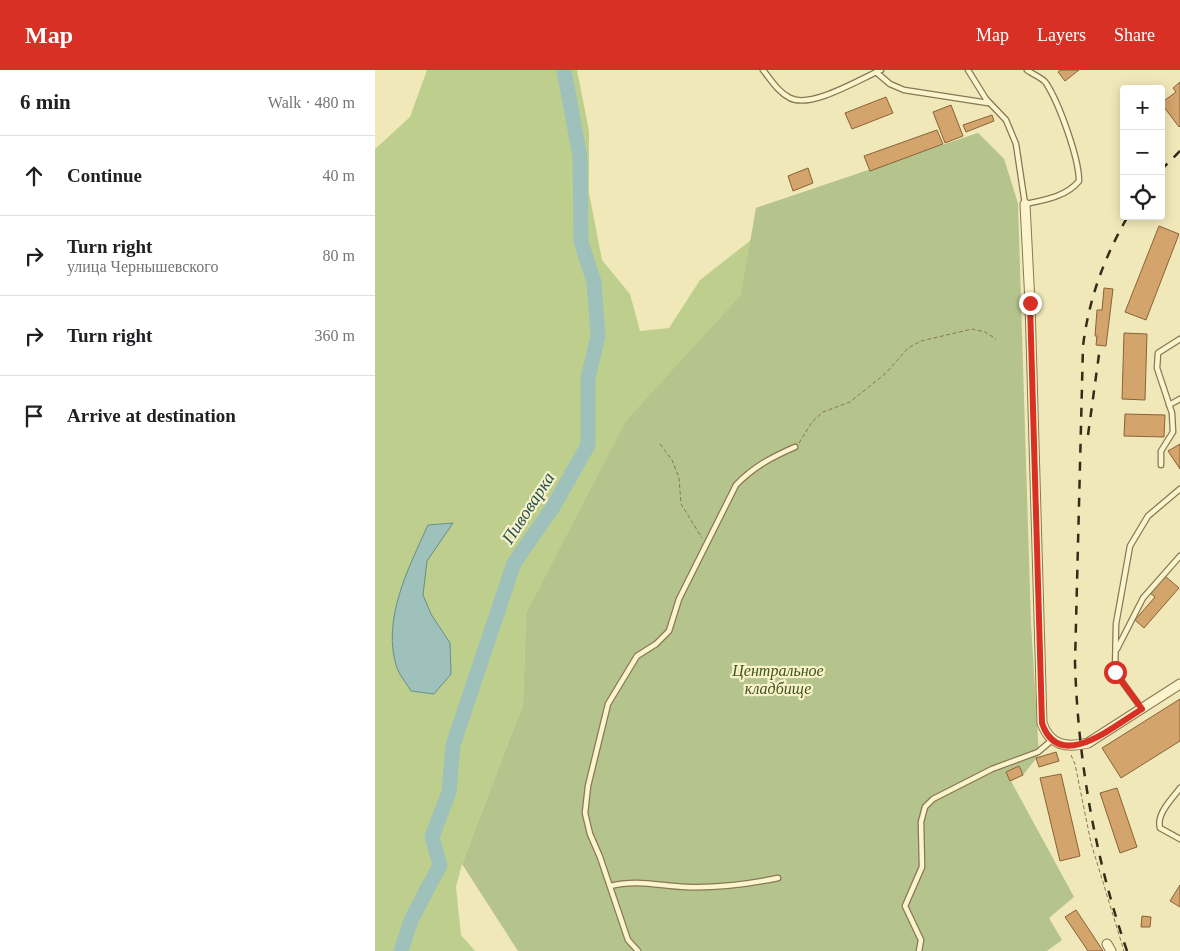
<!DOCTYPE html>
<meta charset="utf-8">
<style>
:root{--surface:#fff;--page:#f6f6f6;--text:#202124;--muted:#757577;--line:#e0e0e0;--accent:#d93025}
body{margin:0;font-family:Georgia,serif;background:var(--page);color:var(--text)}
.controls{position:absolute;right:15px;top:15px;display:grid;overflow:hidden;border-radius:5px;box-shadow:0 2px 12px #0003}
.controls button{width:45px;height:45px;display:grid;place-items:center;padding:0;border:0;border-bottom:1px solid var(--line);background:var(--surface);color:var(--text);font:25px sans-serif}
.stop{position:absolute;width:15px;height:15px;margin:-11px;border:4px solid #d93025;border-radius:50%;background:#fff}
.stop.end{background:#d93025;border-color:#fff;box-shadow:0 1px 5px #0008}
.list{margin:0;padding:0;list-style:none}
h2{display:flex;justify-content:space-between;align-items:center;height:65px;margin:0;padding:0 20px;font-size:21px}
h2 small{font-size:16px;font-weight:400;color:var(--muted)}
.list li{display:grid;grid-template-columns:32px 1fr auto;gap:15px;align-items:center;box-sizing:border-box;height:80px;padding:0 20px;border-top:1px solid var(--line)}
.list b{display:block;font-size:19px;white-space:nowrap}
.list p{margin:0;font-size:16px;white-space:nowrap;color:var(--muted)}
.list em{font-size:16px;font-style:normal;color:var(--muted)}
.icon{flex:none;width:28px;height:28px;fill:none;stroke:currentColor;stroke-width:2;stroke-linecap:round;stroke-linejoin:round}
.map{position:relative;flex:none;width:805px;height:881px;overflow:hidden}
header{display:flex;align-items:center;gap:30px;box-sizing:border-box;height:70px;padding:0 25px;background:var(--accent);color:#fff}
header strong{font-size:24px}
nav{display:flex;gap:28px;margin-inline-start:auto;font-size:18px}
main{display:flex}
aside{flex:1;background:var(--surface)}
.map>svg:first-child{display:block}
.green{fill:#becf8d;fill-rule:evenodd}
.cemetery{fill:#b5c38d}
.water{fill:#9ec1bb;stroke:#668e8a}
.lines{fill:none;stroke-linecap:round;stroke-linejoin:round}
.river{stroke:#9ec1bb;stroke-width:15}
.building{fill:#d3a46b;stroke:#896337}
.lane-casing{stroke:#887753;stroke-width:7}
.street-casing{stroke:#887753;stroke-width:11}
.path{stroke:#887753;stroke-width:1;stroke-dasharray:4 2.5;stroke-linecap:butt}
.lane{stroke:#fcf4cc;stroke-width:4.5}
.street{stroke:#fcf4cc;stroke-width:9}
.rail{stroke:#362b19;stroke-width:2.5;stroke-dasharray:9 9;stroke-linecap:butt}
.route{stroke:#d93025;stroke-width:6}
.labels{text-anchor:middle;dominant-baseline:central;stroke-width:4.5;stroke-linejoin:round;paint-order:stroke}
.park-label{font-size:16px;font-style:italic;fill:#3f541e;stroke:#f8f1c9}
.water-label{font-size:18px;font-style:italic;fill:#275457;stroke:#f8f1c9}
</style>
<header>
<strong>Map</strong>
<nav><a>Map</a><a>Layers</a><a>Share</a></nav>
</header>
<main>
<aside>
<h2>6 min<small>Walk · 480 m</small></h2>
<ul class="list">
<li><svg class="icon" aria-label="ahead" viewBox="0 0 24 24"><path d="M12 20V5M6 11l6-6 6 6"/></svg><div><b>Continue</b></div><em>40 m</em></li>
<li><svg class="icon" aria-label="right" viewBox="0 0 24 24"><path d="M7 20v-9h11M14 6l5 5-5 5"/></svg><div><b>Turn right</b><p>улица Чернышевского</p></div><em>80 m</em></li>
<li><svg class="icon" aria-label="right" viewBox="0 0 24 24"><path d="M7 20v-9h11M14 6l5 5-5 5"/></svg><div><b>Turn right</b></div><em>360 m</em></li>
<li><svg class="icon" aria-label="arrive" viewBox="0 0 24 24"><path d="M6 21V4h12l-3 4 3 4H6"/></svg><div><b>Arrive at destination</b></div></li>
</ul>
</aside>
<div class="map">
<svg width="805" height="881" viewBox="0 0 805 881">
<rect width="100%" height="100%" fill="#f1e8b9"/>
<!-- green -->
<path class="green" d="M52 0H202L214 61V123L227 190 255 224 265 261 294 258 325 210 376 170 381 138 603 63 629 89 643 134 151 544 148 634 87 794 81 817 86 865 100 881H0V79L35 47ZM77 453 52 491 48 525 56 544 75 573 59 624 36 621 22 598 53 455Z"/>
<!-- cemetery -->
<path class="cemetery" d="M603 63 629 89 643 134 656 553 664 685 648 705 636 711 699 827 674 848 687 870 672 881H143L87 794 148 634 151 544 251 351 366 225 381 138Z"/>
<!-- water -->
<path class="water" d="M78 453 52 491 48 525 56 544 75 573 76 604 59 624 36 621C32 614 25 606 22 598 6 550 34 497 53 455Z"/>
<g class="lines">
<!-- river -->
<path class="river" d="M26 881 36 850 65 795 57 767 74 722 78 675 139 493 178 437 213 375V308L223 266 219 212 206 172 205 87 189 0"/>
</g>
<!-- building -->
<g class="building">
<path d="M685 0H704L690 11 683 2Z"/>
<path d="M805 12V56L804 57 786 33 801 22 798 18Z"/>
<path d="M511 27 518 43 477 59 470 43Z"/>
<path d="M576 35 588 66 570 73 558 42Z"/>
<path d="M617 45 619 51 591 62 588 55Z"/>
<path d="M562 60 568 74 495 101 489 86Z"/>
<path d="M433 98 438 113 418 121 413 106Z"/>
<path d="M784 156 804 164 771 250 750 242Z"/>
<path d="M729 218 738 219 731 276 721 275 722 266H720L722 240H727Z"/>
<path d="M749 263 772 264 770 330 747 329Z"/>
<path d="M750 344 790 345 789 367 749 366Z"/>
<path d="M805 374V399L793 381Z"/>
<path d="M790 506 804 518 769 558 760 550 780 527 775 523Z"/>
<path d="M805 629V671L746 708 727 678Z"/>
<path d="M681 682 684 691 664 697 661 688Z"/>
<path d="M644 696 648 705 635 711 631 702Z"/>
<path d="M686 704 705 786 685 791 665 708Z"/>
<path d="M742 718 762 777 745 783 725 723Z"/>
<path d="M805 815V837L795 831Z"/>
<path d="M701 840 717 864 728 881H713L690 847Z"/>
<path d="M767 846 776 847 775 857H766Z"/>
</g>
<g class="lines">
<defs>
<g id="lane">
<path d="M388 0C396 10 403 22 415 28 436 39 485 9 506 0"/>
<path d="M593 0 611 29 631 50 641 74 650 134C669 130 691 127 704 111 704 88 684 33 671 13 668 8 657 4 652 0"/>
<path d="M501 2 515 14 529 20 613 33"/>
<path d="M794 335 805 329"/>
<path d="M786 395V381L798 362 797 343 782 298 783 283 805 269"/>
<path d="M742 579 768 528 805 486"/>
<path d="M767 639 740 602 741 554 755 476 773 446 805 419"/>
<path d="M805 718C797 729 781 744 785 758L805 769"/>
<path d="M235 816C262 809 285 816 311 817 341 818 374 814 403 808"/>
<path d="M263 881 253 870 225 787 215 764 210 743 213 716 233 634 262 586 281 574 294 561 304 529 361 415C378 397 397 387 420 377"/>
<path d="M544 881 546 870 530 836 547 797 546 752 550 737 558 729 617 699 663 682 677 670"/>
</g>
<g id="street">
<path d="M650 134 655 233 667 653C675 676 692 678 713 673L805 614"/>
<path d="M732 874 736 881"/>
</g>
</defs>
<!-- lane casing -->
<use href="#lane" class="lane-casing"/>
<!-- street casing -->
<use href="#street" class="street-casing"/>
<!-- path -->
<g class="path">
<path d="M424 373 437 352 448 342 475 332 510 304 533 278 546 271 597 259 610 262 621 269"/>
<path d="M285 374 297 390 304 408 306 434 327 468"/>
<path d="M696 685 700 694 716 773 749 881"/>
</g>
<!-- lane -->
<use href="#lane" class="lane"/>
<!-- street -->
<use href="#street" class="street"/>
<!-- rail -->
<g class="rail">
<path d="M786 100 805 81"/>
<path d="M713 365 725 277"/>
<path d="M752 881C720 788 703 691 700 593L708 276C714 228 729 188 753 146"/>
</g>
</g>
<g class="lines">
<!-- route -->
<path class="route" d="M655 233 667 653C684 704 740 655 767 639L740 602"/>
</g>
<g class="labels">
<!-- park labels -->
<g class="park-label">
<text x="403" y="600">Центральное<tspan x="403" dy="18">кладбище</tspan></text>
</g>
<!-- water labels -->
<g class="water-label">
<text transform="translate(153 438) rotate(-57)">Пивоварка</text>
</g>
</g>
</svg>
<div class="controls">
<button>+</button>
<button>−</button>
<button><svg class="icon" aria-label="locate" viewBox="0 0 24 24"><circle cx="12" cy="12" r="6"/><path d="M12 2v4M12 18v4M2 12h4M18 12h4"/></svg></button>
</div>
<div class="stop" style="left:740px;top:602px"></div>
<div class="stop end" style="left:655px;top:233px"></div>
</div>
</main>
